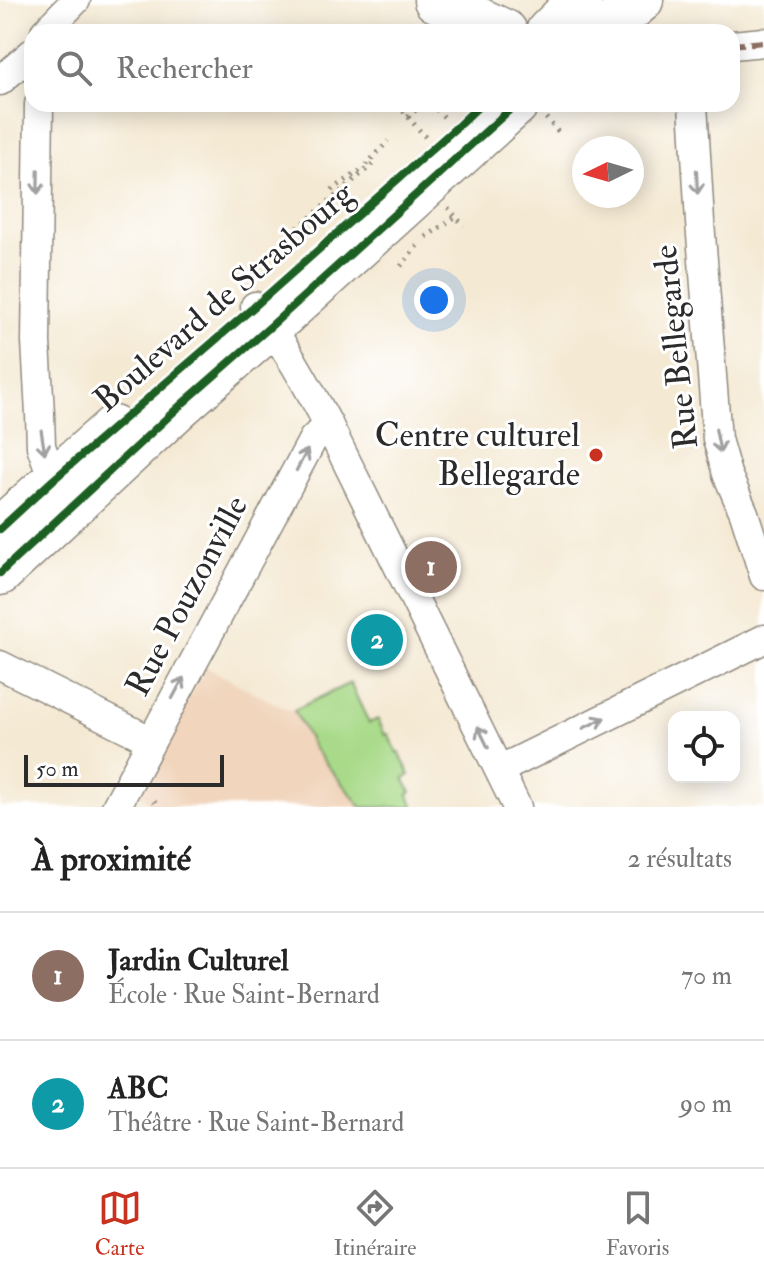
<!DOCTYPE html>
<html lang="fr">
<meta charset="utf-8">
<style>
:root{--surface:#fff;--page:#f6f6f6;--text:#222;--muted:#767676;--line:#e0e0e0;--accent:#c8321e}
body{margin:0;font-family:"IM FELL Double Pica",serif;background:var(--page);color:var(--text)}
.controls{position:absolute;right:24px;bottom:24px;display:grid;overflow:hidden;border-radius:16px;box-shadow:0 4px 20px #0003}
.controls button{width:72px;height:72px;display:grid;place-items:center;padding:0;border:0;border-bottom:2px solid var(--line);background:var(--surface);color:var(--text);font:40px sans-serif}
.compass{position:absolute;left:572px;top:136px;width:72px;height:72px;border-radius:50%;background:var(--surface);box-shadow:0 4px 20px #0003;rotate:265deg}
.scale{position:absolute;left:24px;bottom:20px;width:200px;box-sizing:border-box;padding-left:8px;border:4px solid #2b2b2b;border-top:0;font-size:22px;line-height:28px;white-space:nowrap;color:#2b2b2b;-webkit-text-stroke:6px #fff;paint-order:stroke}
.you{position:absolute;left:434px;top:300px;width:28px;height:28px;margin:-20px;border:6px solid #fff;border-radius:50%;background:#1a73e8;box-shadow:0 0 0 12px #1a73e833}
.badge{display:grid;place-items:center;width:52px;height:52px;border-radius:50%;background:var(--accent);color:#fff;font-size:26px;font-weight:700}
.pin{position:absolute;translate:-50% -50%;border:4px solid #fff;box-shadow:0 2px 8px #0006}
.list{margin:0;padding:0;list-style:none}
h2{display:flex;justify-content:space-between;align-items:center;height:104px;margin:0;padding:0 32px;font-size:34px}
h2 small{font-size:26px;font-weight:400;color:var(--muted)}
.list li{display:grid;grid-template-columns:52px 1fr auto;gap:24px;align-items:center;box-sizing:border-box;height:128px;padding:0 32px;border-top:2px solid var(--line)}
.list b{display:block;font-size:30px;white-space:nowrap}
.list p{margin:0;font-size:26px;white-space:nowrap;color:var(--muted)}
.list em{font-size:26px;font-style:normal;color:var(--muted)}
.icon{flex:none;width:44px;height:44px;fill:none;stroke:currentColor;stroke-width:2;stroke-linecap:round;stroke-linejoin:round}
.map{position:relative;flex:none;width:764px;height:807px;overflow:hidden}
.search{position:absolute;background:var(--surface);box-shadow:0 4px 20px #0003;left:24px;right:24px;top:24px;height:88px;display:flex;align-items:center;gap:20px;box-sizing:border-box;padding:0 28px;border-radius:24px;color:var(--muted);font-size:30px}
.sheet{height:360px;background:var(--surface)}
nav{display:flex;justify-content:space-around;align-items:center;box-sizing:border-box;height:112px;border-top:2px solid var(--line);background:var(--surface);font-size:22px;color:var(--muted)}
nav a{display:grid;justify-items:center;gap:4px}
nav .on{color:var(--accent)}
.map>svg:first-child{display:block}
.built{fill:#f1d5bd}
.green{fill:#a9da89;stroke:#6a825a;stroke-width:2}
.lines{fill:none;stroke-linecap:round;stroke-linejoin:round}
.street-casing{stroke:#908a7f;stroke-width:31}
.primary-casing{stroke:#908a7f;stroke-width:47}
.path{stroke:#908a7f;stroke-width:5;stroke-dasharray:2 6;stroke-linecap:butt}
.street{stroke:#fff;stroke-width:28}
.primary{stroke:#fff;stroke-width:44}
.quiet{stroke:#8d6e63;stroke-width:6;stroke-dasharray:12 6;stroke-linecap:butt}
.cycleway-casing{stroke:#fff;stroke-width:13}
.cycleway{stroke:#1b5e20;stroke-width:8}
.oneway{stroke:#a0a0a0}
.poi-dot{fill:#c8321e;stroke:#fff;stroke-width:3}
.labels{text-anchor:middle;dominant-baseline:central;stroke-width:6;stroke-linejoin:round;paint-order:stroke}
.street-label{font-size:34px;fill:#2b2b2b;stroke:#fff}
.poi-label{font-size:34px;fill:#2b2b2b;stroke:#fff;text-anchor:end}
</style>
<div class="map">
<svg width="764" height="807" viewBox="0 0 764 807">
<rect width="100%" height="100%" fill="#fff"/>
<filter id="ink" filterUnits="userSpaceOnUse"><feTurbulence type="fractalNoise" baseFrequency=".0125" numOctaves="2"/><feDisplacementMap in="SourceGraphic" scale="16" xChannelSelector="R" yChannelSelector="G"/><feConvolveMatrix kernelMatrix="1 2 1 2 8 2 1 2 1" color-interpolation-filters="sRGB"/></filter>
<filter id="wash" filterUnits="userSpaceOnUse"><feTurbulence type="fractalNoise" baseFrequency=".006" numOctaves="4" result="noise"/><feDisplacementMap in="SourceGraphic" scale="32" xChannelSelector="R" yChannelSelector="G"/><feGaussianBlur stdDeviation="1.8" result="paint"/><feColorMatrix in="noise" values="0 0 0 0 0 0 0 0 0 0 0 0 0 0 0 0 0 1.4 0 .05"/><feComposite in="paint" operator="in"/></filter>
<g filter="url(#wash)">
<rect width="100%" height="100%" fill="#f4e9d3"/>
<!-- built -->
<path class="built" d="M206 667 289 711 294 710 314 749 361 807H152L139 791Z"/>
<!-- green -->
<path class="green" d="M350 683 369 723 378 719 385 735 388 734 397 753 399 752 410 775 404 778 411 792 408 794 414 807H361L314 749 294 710Z"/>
</g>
<g filter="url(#ink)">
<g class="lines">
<defs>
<g id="street">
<path d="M45 32 76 0"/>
<path d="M732 45 764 42"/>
<path d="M0 81 32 53"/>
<path d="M39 104 36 342 40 414 41 446 53 480 61 490"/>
<path d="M693 104 700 222 717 439 727 474 744 513 764 576"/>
<path d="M255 306C284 343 306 383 328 424L517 807"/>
<path d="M0 665 150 740"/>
<path d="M499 770 764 639"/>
<path d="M116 807 313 439 328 424"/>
</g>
<g id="primary">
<path d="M436 0 505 32"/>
<path d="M548 32 580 0"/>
<path d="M603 32 641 0"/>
<path d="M0 529 113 428"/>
<path d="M0 573 182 404 271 326 516 104"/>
</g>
</defs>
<!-- street casing -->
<use href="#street" class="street-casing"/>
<!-- primary casing -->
<use href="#primary" class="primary-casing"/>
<!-- path -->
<g class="path">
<path d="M688 28V32"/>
<path d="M431 104 447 120"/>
<path d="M398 105 427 139 426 141"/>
<path d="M408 117 422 104"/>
<path d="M546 118 560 134"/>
<path d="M366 165 388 141"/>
<path d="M332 190 361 170"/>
<path d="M448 208 464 226"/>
<path d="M298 228 374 163"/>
<path d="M426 237 458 215"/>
<path d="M401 266 421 241"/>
<path d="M154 801 158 807"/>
</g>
<!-- street -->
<use href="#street" class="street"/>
<!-- primary -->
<use href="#primary" class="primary"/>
<!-- quiet -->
<path class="quiet" d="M732 45 764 42"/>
<defs>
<g id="cycleway">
<path d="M0 529 53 480 255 306 459 125 481 104"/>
<path d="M0 573 182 404 271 326 516 104"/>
</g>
</defs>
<!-- cycleway casing -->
<use href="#cycleway" class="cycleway-casing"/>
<!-- cycleway -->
<use href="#cycleway" class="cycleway"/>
</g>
<!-- one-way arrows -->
<defs><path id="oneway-shaft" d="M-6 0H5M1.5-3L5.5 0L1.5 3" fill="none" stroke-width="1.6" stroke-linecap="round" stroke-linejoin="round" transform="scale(2)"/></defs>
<g class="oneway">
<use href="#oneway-shaft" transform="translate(38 182) rotate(91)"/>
<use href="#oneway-shaft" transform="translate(697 182) rotate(87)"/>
<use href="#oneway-shaft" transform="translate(718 441) rotate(79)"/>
<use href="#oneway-shaft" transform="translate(43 442) rotate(81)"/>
<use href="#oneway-shaft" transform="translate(302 460) rotate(-62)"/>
<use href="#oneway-shaft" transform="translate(178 688) rotate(-62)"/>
<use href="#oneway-shaft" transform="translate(594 723) rotate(-26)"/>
<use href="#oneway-shaft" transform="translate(483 737) rotate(-116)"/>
</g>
</g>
<!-- markers -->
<circle class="poi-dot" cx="596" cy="455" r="8"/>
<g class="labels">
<!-- street labels -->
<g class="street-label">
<text transform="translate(224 297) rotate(-41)">Boulevard de Strasbourg</text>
<text transform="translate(676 347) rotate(-96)">Rue Bellegarde</text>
<text transform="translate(187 596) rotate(-62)">Rue Pouzonville</text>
</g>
<!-- poi labels -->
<g class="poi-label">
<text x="580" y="435">Centre culturel<tspan x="580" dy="39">Bellegarde</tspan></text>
</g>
</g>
</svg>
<div class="controls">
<button><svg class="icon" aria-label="locate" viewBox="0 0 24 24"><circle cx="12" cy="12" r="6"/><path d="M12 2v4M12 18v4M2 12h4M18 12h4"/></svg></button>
</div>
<svg class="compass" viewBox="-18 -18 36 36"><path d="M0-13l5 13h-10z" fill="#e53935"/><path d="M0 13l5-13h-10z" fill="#767676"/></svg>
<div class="scale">50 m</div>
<div class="you"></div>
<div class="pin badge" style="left:431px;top:567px;background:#8d6e63">1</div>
<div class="pin badge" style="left:377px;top:640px;background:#0f9aa8">2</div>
<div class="search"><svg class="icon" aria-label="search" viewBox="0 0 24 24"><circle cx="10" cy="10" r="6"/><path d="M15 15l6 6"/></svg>Rechercher</div>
</div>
<section class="sheet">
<h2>À proximité<small>2 résultats</small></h2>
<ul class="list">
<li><span class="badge" style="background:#8d6e63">1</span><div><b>Jardin Culturel</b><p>École · Rue Saint-Bernard</p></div><em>70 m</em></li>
<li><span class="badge" style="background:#0f9aa8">2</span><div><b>ABC</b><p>Théâtre · Rue Saint-Bernard</p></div><em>90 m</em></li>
</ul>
</section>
<nav>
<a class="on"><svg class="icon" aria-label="map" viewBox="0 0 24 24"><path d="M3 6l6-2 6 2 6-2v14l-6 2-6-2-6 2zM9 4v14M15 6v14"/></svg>Carte</a>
<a><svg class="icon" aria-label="directions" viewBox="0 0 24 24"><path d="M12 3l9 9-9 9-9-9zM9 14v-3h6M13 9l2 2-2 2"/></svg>Itinéraire</a>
<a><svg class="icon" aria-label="saved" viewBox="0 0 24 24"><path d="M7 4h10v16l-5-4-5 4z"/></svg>Favoris</a>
</nav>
